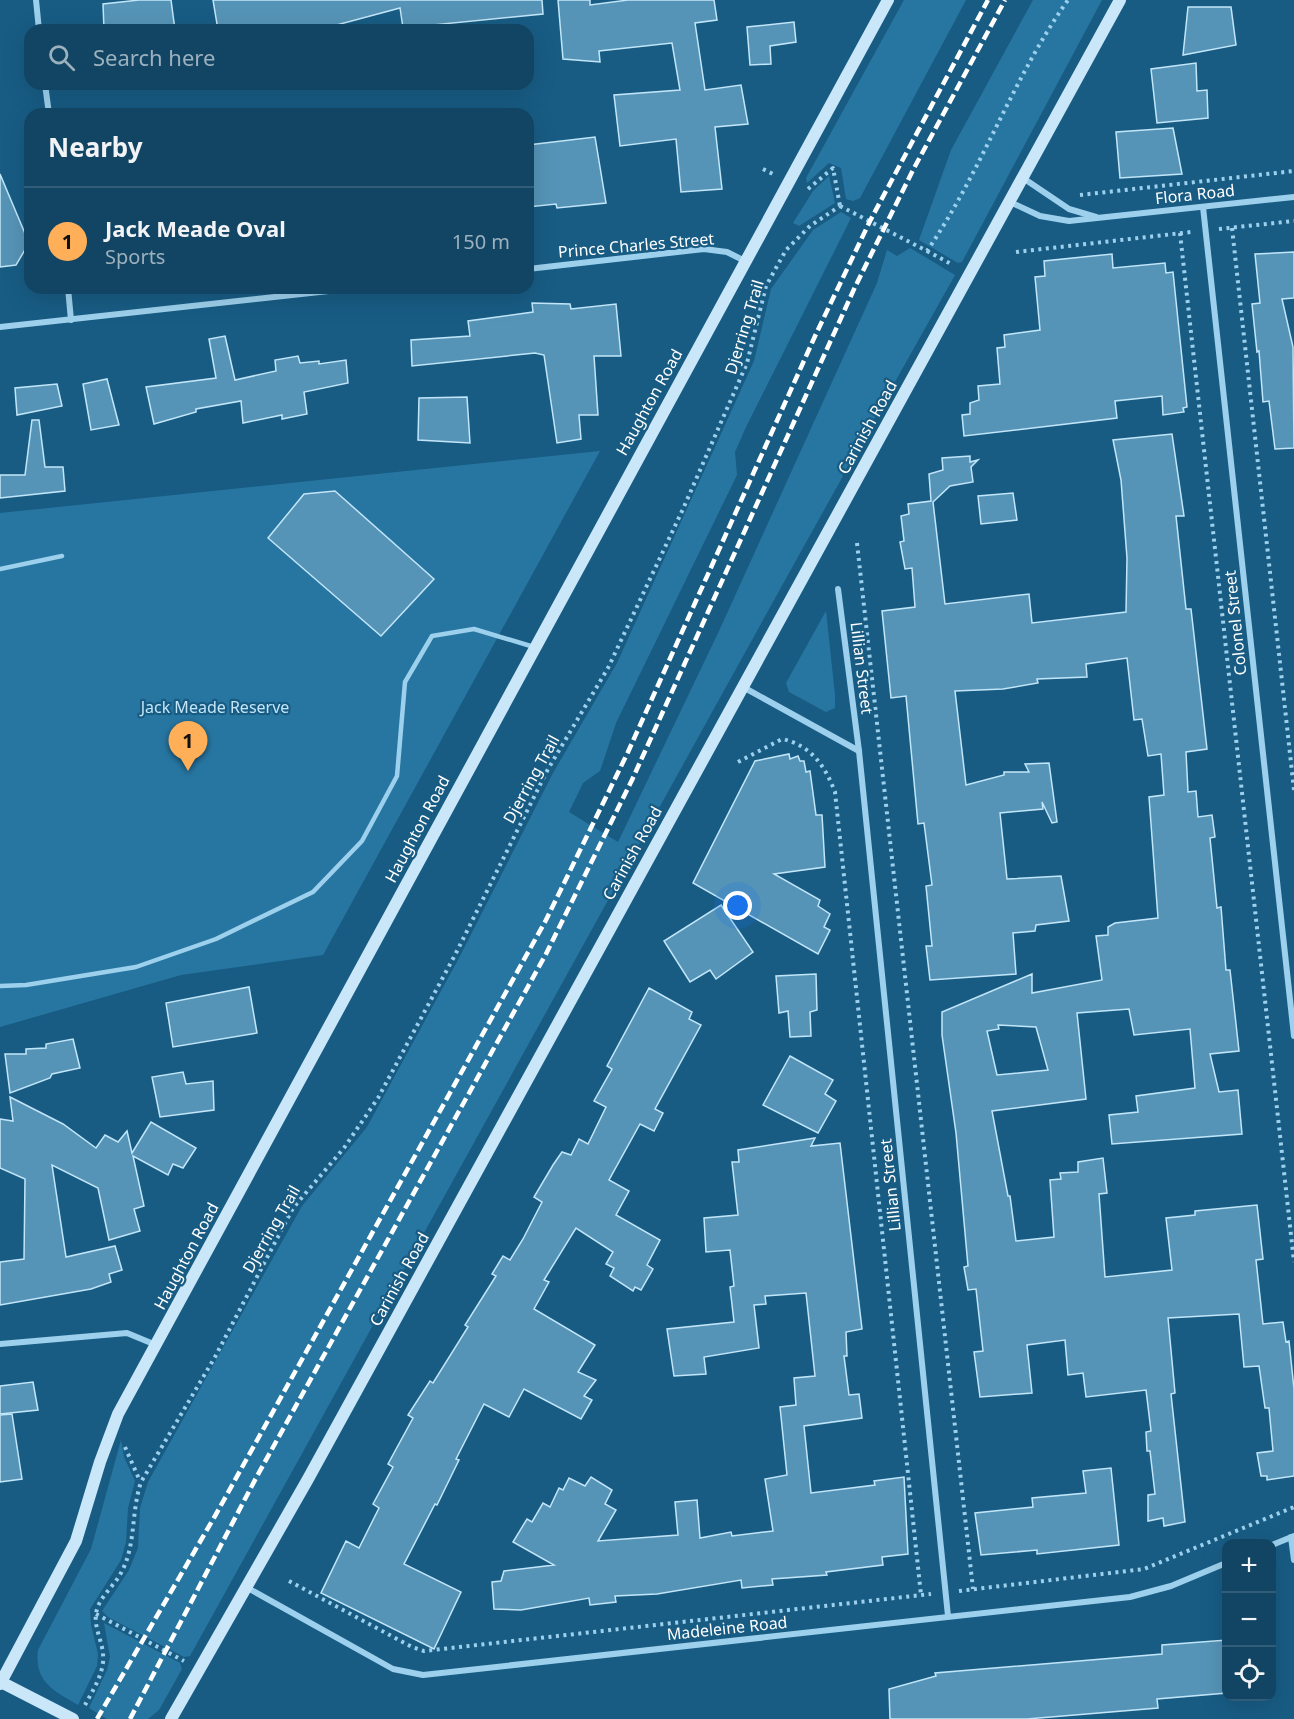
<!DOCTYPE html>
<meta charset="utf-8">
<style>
:root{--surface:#124563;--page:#1f4f6c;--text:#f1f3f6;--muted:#9cb1be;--line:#315d78;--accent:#ffaf58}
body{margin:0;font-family:"Noto Sans",sans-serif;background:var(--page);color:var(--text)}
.controls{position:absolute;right:18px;bottom:18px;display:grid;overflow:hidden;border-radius:12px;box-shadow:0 6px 24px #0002}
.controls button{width:54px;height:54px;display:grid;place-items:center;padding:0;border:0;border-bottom:2px solid var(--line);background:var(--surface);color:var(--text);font:30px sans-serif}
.you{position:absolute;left:738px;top:906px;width:21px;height:21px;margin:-15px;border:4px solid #fff;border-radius:50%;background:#1a73e8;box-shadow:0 0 0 9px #1a73e833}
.badge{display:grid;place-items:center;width:39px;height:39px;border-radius:50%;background:var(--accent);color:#111;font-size:20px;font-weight:700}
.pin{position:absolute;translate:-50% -50px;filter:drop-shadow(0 2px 3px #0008)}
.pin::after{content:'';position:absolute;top:32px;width:21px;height:18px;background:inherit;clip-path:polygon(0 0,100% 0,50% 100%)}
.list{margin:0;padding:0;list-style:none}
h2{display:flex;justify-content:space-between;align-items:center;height:78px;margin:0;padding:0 24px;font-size:26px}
h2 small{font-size:20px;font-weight:400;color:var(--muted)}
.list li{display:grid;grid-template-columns:39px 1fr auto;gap:18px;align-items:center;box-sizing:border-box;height:108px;padding:0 24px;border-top:2px solid var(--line)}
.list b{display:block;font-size:22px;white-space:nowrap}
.list p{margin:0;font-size:20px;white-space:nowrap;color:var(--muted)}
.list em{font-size:20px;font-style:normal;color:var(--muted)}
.icon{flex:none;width:33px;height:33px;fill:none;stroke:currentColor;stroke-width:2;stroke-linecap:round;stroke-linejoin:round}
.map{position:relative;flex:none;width:1294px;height:1719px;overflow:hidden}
.search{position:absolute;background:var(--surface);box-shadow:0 6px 24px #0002;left:24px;top:24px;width:510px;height:66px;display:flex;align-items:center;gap:15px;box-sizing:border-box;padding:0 21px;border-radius:18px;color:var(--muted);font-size:22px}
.panel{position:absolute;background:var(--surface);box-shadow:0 6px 24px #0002;left:24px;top:108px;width:510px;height:186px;border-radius:18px}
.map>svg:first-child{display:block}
.green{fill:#2776a2}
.building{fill:#5694b7;stroke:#c2e6f9;stroke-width:1.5;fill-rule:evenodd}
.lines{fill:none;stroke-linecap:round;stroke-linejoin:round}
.path{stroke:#9dd0ec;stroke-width:4;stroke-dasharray:3 4.5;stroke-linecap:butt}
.lane{stroke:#9dd0ec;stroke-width:4.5}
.street{stroke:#9dd0ec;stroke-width:6}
.secondary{stroke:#c9e7f9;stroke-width:12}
.rail{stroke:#fff;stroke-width:4.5;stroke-dasharray:10 4.5;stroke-linecap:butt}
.labels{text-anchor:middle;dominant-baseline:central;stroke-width:4.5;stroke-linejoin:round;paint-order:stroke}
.street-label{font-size:16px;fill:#fff;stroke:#185c84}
.park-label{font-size:16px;fill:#c2e6f9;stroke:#185c84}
</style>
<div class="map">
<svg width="1294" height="1719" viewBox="0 0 1294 1719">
<rect width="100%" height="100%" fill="#185c84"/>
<!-- green -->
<g class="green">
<path d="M904 0H966L860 198 853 201 846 199 841 168 829 163 807 183 806 178Z"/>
<path d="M1033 0H1102L962 262 958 263 919 240 951 150Z"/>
<path d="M829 176 835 203 799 226 793 223 813 191Z"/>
<path d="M841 212 851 218 746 427 735 452 737 475 616 723 600 771 583 783 569 812 618 842 719 631 877 283 887 250 897 256 910 248 955 275 846 469 842 468 839 471 843 476 789 573 190 1656 184 1657 108 1617 102 1611 129 1570 138 1548 140 1508 148 1482 302 1206 367 1127 459 958 553 773 617 663 754 361 771 289 813 230Z"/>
<path d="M600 451 323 955 181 975 0 1027V513Z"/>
<path d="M826 611 835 695V708L826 712 789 692 786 683Z"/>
<path d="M121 1440 124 1457 135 1481 128 1508 126 1542 121 1560 90 1609 91 1625 98 1654 97 1666 78 1705C54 1691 34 1682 38 1650L91 1549Z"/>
<path d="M104 1623 180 1663 182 1669 159 1710 148 1719H107L89 1708 107 1670 110 1657Z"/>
</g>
<!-- building -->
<g class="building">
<path d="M139 0H171L175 30H104L103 4Z"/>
<path d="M213 0H542L543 14 403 28 400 8 318 30H218Z"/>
<path d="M558 0H590V5L628 0H714L717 20 695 23 705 90 741 85 748 124 715 127 722 189 681 192 676 139 620 146 614 95 680 90 672 43 599 51 600 62 563 59Z"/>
<path d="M1188 7H1231L1236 45 1183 55Z"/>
<path d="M794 22 796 42 770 46 771 64 750 65 747 27Z"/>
<path d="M1196 63 1197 91 1207 90 1208 118 1157 123 1151 69Z"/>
<path d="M1173 128 1182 174 1120 178 1116 132Z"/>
<path d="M595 137 606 203 557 208 556 204 528 207V145Z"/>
<path d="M0 174 29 243 16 265 0 267Z"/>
<path d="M1294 252V298L1282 299 1293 347 1294 448 1275 449 1269 401 1263 402 1259 351 1257 352 1252 304 1260 303 1255 254Z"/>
<path d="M1112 254 1113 268 1165 263 1166 273 1173 272 1187 407 1183 408 1184 412 1163 415 1162 396 1115 401 1117 418 964 436 962 415 970 414V403L979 400 978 386 1000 384 997 348 1005 347 1004 335 1040 330 1035 277 1045 276 1044 261Z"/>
<path d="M532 303 570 304 571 309 616 304 621 356H594L598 415H579L581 439 557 443 544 355 535 353 412 366 411 340 470 336 468 321 533 312Z"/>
<path d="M225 336 235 380 276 371 275 360 298 356 300 363 319 361V364L346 360 348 383 304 392 307 414 282 419V415L243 423 241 401 196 409V412L154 424 146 387 216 378 209 339Z"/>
<path d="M107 379 119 425 91 430 83 384Z"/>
<path d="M57 384 62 406 17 415 15 388Z"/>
<path d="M467 397 470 443 418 440 419 398Z"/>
<path d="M32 420H39L45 467H63L65 491 0 498V475H25Z"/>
<path d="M1172 434 1184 516H1176L1186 609H1191L1207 749 1186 752 1188 792 1196 791 1198 817 1212 815 1215 837 1210 838 1217 908 1221 907 1226 970H1230L1239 1051 1210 1054 1219 1092 1238 1090 1242 1134 1112 1144 1109 1115 1138 1112 1136 1096 1195 1088 1190 1029 1134 1035 1129 1009 1077 1013 1086 1099 992 1111 1008 1196H1010L1016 1241 1054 1237 1050 1180 1061 1179 1060 1173 1078 1172V1162L1103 1158 1107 1193 1099 1194 1105 1277 1172 1270 1166 1218 1195 1215V1211L1257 1205 1263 1259 1256 1260 1263 1324 1283 1322 1286 1342 1289 1341 1294 1389V1476L1267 1480V1476H1261L1257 1453 1273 1451 1269 1408H1265L1259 1366 1244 1367 1239 1314 1168 1318 1175 1393 1171 1394 1185 1522 1164 1526 1163 1518 1148 1521V1495L1155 1494 1150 1451H1147L1146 1432 1151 1431 1146 1390 1086 1397 1083 1373 1068 1375 1065 1340 1027 1345 1032 1393 980 1397 974 1352 983 1351 976 1289 968 1290 964 1267 968 1266 956 1133 942 1035V1012L1032 974V993L1102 980 1096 936 1108 935V927L1115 923 1158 918 1149 797 1164 795 1161 754 1148 756 1142 719 1134 720 1127 658 1086 664 1087 677 1037 679 1038 683 1003 689 955 691 966 785 1004 775V772H1029L1025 764 1049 763 1057 822 1052 823 1042 802 1043 809 1000 813 1007 879 1061 876 1069 921 1036 925 1035 931 1013 933 1016 974 930 980 926 946H932L926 886 932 885 924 823 918 824 906 696 891 698 882 611 915 607 912 568 905 569 900 542 904 541 901 516 909 514 908 504 931 501 929 474 943 470 942 458 970 456V462L978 460 971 467 973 482 950 486 933 502 945 604 1029 594 1032 623 1126 612 1127 558 1121 480 1113 440ZM998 1025 1036 1027 1048 1070 997 1075 987 1031 999 1029Z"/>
<path d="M335 491 434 579 381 636 268 538 304 494Z"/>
<path d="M1013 493 1017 520 981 524 978 496Z"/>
<path d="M789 754 790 759 798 756 800 761H804L806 772 810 771 816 815H822L825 867 774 874 820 900 818 906 830 914 824 927 830 930 818 954 693 883 755 761Z"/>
<path d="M721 905 753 952 716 979 710 970 690 982 664 941Z"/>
<path d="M816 974 817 1010 810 1012 811 1036 790 1037 788 1011 779 1013 776 976Z"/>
<path d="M249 987 257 1033 173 1047 166 1003Z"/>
<path d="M649 988 692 1012 689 1019 701 1025 655 1109 663 1113 654 1131 640 1124 609 1180 629 1191 616 1215 660 1240 647 1265 653 1269 641 1290 635 1287 633 1291 610 1276 614 1268 606 1264 613 1252 576 1228 544 1280 549 1282 534 1309 595 1345 578 1372 596 1380 584 1396 592 1400 581 1419 524 1389 509 1417 484 1404 456 1459 459 1460 437 1505 435 1504 404 1564 461 1592 434 1649 321 1593 346 1541 359 1548 379 1508 373 1504 393 1467 388 1464 413 1418 408 1415 430 1381 433 1383 468 1327 465 1325 496 1276 492 1274 503 1256 510 1260 523 1239 542 1202 534 1197 553 1165 562 1152 571 1155 579 1139 588 1144 606 1107 594 1101 612 1069 607 1066Z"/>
<path d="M73 1039 80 1068 52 1074 50 1078 10 1093 5 1054H26V1049L46 1048V1044Z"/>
<path d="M790 1056 833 1080 825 1094 836 1101 818 1133 763 1105Z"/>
<path d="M183 1072 186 1084 213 1081 214 1110 160 1117 152 1077Z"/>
<path d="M10 1097 63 1124 96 1148 105 1135 118 1142 127 1131 132 1153 151 1122 196 1148 183 1168 173 1164 168 1175 133 1156 144 1206 134 1209 140 1231 109 1240 98 1188 52 1165 66 1257 115 1246 122 1270 109 1274 111 1282 91 1289 0 1305V1262L24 1259 25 1179 0 1168V1119L13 1121Z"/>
<path d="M815 1138 811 1146 840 1143 862 1329 846 1332 847 1356H844L849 1395 859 1394 862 1418 804 1426 811 1493 875 1485 874 1481 904 1477 908 1554 882 1557 883 1565 826 1572 827 1575 772 1579 773 1585 742 1588 741 1580 657 1594 615 1596 616 1602 590 1605 589 1598 521 1610 494 1609 492 1582 501 1581 504 1571 554 1565 513 1542 527 1519 532 1522 543 1503 550 1507 559 1488 563 1490 569 1478 585 1486 591 1477 612 1490 605 1504 616 1510 598 1541 678 1535 675 1502 697 1500 700 1538 731 1532 732 1536 773 1531 765 1479 787 1475 780 1407 796 1405 794 1378 815 1376 806 1293 765 1296 766 1304 754 1305 759 1348 704 1357 706 1374 674 1376 667 1329 734 1322 730 1287 734 1286 730 1250 706 1252 704 1218 738 1215 732 1162H739L738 1150Z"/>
<path d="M33 1382 38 1410 0 1414V1386Z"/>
<path d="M12 1414 22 1479 0 1482V1415Z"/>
<path d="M1111 1468 1119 1545 1037 1554V1550L981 1555 975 1513 1033 1507 1032 1498 1086 1493 1083 1471Z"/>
<path d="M1227 1640V1693L1157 1699 1158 1708 1027 1719H890L889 1689 936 1676 935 1673 1162 1654V1645Z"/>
</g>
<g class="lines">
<!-- path -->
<g class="path">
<path d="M763 169 773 174"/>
<path d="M808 189 833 168 840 206"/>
<path d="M1080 195 1294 171"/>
<path d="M840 206 927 251C982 171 1012 79 1068 0"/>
<path d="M1232 228 1294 790"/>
<path d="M1219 229 1294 221"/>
<path d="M1180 233 1294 1262"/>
<path d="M927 251 953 265"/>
<path d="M1016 252 1191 232"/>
<path d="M857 543 973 1589"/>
<path d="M738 762 782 739C811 745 825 766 835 792L921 1595"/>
<path d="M125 1447 140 1481"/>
<path d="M289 1581 412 1647 424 1651 931 1594"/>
<path d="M959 1591 1144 1569 1294 1507"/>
<path d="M96 1614 184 1661"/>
<path d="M85 1705C93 1690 105 1672 103 1654 102 1641 94 1627 96 1614 98 1597 115 1586 122 1571 136 1544 131 1512 141 1482L215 1357 293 1208 344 1148 378 1098 455 955 548 769 608 668 683 509 747 363 766 286 786 250 810 226 840 206"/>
</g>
<!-- lane -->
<g class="lane">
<path d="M0 569 62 556"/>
<path d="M0 986 26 985 136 967 216 939 313 892 362 841 397 776 405 682 432 636 474 629 534 647"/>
</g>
<!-- street -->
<g class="street">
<path d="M36 0 39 30"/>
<path d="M45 84 49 114"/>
<path d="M1023 178 1069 209 1096 217"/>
<path d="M1010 202 1040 216 1069 221 1294 197"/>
<path d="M1203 207 1294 1036"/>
<path d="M528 269 704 249 727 252 745 261"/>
<path d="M68 288 71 320"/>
<path d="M0 327 356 288"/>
<path d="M838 589 859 751 948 1616"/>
<path d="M743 687 859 751"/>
<path d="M0 1344 127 1333 156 1345"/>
<path d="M1291 1537 1294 1560"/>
<path d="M1272 1545 1294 1536"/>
<path d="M246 1587 393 1669 423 1675 1130 1597 1171 1586 1226 1563"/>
</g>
<!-- secondary -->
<g class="secondary">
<path d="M1 1682 73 1719"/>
<path d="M0 1684 76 1541 100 1462 118 1414 888 0"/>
<path d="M171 1719 308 1479 1120 0"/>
</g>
<!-- rail -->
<g class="rail">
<path d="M97 1719 215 1516 546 920 628 752 816 334 870 221 988 0"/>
<path d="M130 1719 256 1478 546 954 632 780 855 287 913 170 1005 0"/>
</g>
</g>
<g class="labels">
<!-- street labels -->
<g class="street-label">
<text transform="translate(1195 194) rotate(-6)">Flora Road</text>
<text transform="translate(636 245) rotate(-5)">Prince Charles Street</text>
<text transform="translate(744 327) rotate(-73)">Djerring Trail</text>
<text transform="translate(649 402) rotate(-61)">Haughton Road</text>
<text transform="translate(867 427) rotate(-61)">Carinish Road</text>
<text transform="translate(1235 623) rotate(-96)">Colonel Street</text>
<text transform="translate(862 668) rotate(83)">Lillian Street</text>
<text transform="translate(531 779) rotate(-61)">Djerring Trail</text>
<text transform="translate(417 829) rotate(-62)">Haughton Road</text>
<text transform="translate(632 853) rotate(-61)">Carinish Road</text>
<text transform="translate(890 1185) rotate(-96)">Lillian Street</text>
<text transform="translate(271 1229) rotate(-60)">Djerring Trail</text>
<text transform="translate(186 1256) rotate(-62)">Haughton Road</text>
<text transform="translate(399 1279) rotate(-61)">Carinish Road</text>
<text transform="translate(727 1628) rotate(-6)">Madeleine Road</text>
</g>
<!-- park labels -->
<g class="park-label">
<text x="215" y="707">Jack Meade Reserve</text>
</g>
</g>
</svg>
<div class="controls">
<button>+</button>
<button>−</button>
<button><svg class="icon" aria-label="locate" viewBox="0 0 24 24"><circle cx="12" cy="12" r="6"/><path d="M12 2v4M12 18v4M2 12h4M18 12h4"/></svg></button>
</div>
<div class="you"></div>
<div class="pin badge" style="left:188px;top:771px">1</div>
<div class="search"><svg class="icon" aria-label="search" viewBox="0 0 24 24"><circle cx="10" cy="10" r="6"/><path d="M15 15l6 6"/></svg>Search here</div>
<section class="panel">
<h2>Nearby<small></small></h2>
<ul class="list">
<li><span class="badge">1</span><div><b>Jack Meade Oval</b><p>Sports</p></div><em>150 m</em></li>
</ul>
</section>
</div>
